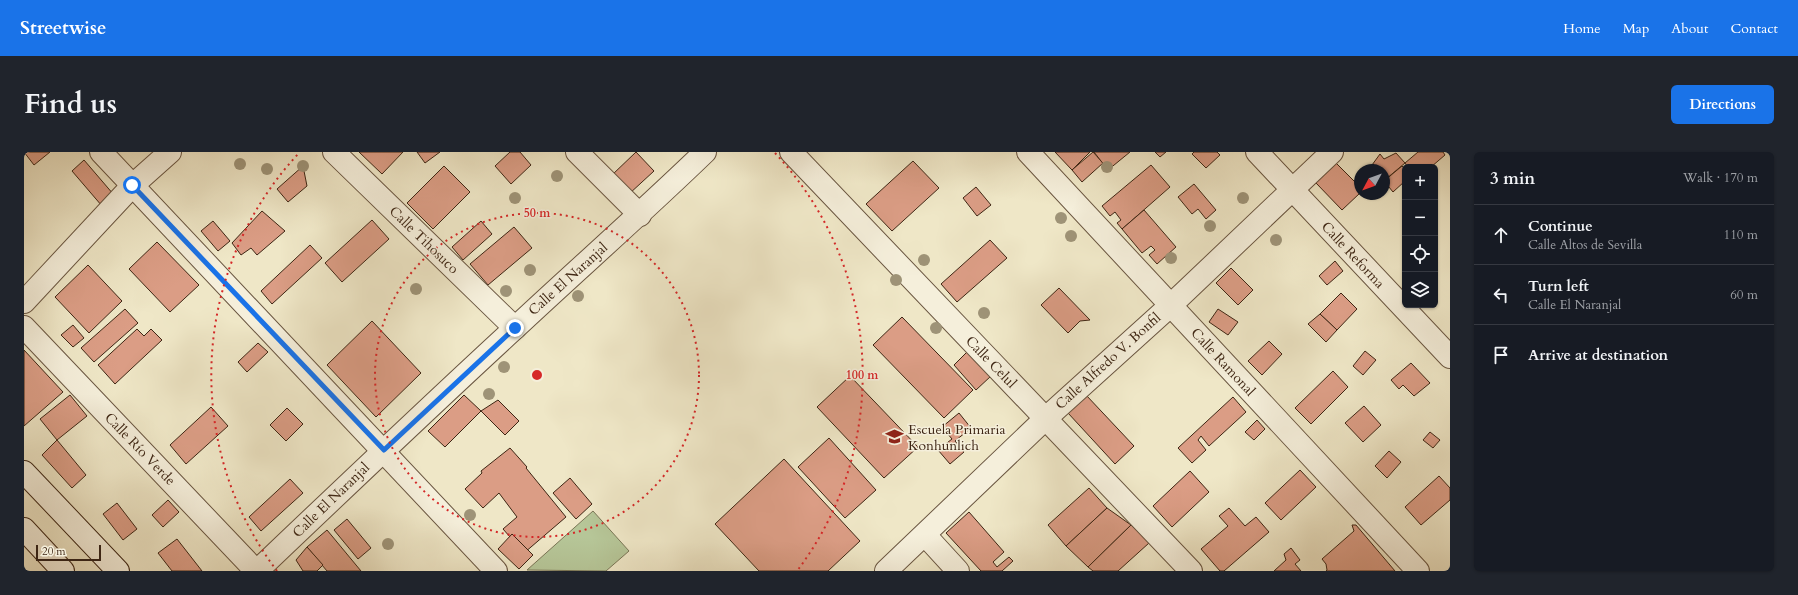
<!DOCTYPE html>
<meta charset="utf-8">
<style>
:root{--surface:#171b24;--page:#20242c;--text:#f1f3f6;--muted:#9ea1a6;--line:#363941;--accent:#1a73e8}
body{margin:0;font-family:Cardo,serif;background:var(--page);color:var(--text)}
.controls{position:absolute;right:12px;top:12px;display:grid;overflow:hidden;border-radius:6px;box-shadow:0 1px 3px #0004}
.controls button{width:36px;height:36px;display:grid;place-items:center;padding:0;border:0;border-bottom:1px solid var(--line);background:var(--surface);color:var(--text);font:20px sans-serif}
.compass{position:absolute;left:1330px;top:12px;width:36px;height:36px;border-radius:50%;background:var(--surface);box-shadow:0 1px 3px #0004;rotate:229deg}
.scale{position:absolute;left:12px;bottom:10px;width:65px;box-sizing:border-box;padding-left:4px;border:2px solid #3e2614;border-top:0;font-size:11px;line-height:14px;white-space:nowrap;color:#3e2614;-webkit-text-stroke:3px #f5efdb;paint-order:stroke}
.stop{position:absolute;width:12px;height:12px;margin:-9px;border:3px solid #1a73e8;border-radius:50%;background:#fff}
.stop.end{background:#1a73e8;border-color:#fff;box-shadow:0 1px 4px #0008}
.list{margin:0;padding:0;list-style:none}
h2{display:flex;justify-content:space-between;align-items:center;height:52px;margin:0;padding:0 16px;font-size:17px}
h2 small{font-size:13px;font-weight:400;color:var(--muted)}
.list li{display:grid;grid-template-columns:26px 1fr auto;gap:12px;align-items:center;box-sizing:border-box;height:60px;padding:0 16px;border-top:1px solid var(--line)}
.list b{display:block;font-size:15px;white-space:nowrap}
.list p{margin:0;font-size:13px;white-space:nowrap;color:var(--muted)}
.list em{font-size:13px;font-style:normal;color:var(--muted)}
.icon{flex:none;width:22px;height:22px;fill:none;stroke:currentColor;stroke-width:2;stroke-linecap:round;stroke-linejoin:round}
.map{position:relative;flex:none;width:1426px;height:419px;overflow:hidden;border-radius:6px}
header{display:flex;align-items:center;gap:24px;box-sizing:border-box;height:56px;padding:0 20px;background:var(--accent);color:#fff}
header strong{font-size:19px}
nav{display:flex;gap:22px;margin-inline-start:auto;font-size:14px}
.intro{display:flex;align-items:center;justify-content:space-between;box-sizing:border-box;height:96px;padding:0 24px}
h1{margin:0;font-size:28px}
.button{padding:10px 18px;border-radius:6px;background:var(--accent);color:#fff;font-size:14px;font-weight:700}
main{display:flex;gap:24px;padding:0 24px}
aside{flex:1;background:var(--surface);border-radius:6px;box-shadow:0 1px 3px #0004}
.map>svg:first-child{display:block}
.green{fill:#b6c698;stroke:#7a7656}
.building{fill:#db9d85;stroke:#3e2614}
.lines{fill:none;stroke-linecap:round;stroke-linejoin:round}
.minor-casing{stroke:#6a5641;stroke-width:24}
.secondary-casing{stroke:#3e2614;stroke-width:24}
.minor{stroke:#f5efdb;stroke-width:22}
.secondary{stroke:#f5efdb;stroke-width:22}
.tree{fill:#9e9377}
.route{stroke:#1a73e8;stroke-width:5}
.ring{fill:none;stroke:#d62828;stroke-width:2;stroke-dasharray:2 4}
.labels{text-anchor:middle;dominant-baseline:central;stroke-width:3;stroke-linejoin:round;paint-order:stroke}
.street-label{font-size:14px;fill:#3e2614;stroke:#f5efdb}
.poi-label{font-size:14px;fill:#3e2614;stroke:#f5efdb;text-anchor:start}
.centre{fill:#d62828;stroke:#f5efdb;stroke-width:2}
.ring-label{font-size:12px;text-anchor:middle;font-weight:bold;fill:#d62828;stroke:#f5efdb;stroke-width:3;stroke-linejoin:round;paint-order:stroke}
</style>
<header>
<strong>Streetwise</strong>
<nav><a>Home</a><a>Map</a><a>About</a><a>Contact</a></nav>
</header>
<div class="intro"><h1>Find us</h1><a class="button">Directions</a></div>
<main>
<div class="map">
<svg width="1426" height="419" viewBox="0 0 1426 419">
<rect width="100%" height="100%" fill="#efe7c7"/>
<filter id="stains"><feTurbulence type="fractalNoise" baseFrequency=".005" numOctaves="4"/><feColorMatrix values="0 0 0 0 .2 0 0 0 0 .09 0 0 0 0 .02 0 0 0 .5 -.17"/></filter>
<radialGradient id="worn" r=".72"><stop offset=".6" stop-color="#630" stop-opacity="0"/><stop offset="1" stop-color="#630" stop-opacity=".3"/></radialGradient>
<!-- green -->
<path class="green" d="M569 359 605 399 582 419 503 418Z"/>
<!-- building -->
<g class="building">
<path d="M0 0H26L10 13Z"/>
<path d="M335 0H379L358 22Z"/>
<path d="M393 0H416L401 11Z"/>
<path d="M486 0H496L507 13 487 32 471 14Z"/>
<path d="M612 0 630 19 605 42 588 23Z"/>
<path d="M1031 0H1066L1048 18Z"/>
<path d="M1069 0 1079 11 1058 30 1048 18Z"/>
<path d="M1070 0H1106L1084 18Z"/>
<path d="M1131 0H1142L1136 5Z"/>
<path d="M1170 0H1193L1196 3 1182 16 1168 2Z"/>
<path d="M1394 0H1419L1421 3 1407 15H1384L1381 11Z"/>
<path d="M1372 1 1381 11 1362 27 1360 25V18H1353L1348 13 1356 2 1360 7Z"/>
<path d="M60 8 90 43 78 54 48 19Z"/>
<path d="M889 9 915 36 868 79 842 52Z"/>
<path d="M1312 11 1336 35V41L1318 58 1292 31Z"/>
<path d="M1127 13 1146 35 1098 77 1093 71 1097 68 1091 60 1086 64 1078 54Z"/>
<path d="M279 14 283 34 264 50 253 37Z"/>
<path d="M420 14 446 40 409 77 383 51Z"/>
<path d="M1378 14 1381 17V29L1369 40 1360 29Z"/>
<path d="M1170 32 1192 58 1182 67 1174 57 1168 62 1154 45Z"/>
<path d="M952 35 967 53 953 64 939 46Z"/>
<path d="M1120 58 1152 95 1133 112 1125 103 1131 98 1127 94 1118 101 1098 77Z"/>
<path d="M238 59 261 79 233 103 227 96 217 103 208 91Z"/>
<path d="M348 68 365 87 318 130 301 111Z"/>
<path d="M189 69 206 89 194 99 177 79Z"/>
<path d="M457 69 468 82 439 108 428 95Z"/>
<path d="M490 75 508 96 464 133 446 112Z"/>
<path d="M966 88 983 106 933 150 917 132Z"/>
<path d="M133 90 175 133 146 160 105 117Z"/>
<path d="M286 93 298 106 248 152 237 139Z"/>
<path d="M1311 109 1319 119 1303 133 1295 124Z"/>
<path d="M64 113 98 149 65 181 31 145Z"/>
<path d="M1207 116 1229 138 1214 153 1192 131Z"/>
<path d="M1035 136 1066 168 1056 169 1044 181 1017 153Z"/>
<path d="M1317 141 1333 157 1313 178 1296 162Z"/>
<path d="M101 157 114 171 70 210 57 196Z"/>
<path d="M1194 157 1214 170 1204 183 1185 170Z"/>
<path d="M1296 162 1313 178 1302 190 1284 172Z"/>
<path d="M878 165 949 238 920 266 849 193Z"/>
<path d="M348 169 397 221 352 265 303 213Z"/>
<path d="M49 173 60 186 49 195 37 183Z"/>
<path d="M113 177 120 184 127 177 138 188 91 232 74 213Z"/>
<path d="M1245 189 1258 202 1238 223 1224 209Z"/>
<path d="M234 191 244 200 223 220 214 210Z"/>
<path d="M0 198 39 240 0 274Z"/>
<path d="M944 199 967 224 952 238 930 213Z"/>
<path d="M1341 199 1352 208 1339 223 1329 214Z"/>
<path d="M1387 211 1406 231 1390 244 1379 233 1375 237 1367 228Z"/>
<path d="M1309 219 1324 235 1287 272 1271 256Z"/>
<path d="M826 224 894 295 860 326 793 255Z"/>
<path d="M46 243 63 264 33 288 16 267Z"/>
<path d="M440 243 457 259 421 295 404 279Z"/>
<path d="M1062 243 1110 294 1091 312 1044 261Z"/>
<path d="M1209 245 1222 260 1185 294 1177 284 1174 288 1182 298 1168 311 1154 296Z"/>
<path d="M474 248 495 269 481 283 457 259Z"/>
<path d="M1340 254 1357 273 1339 290 1321 271Z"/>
<path d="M187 255 204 274 162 312 146 293Z"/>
<path d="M263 256 279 272 262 289 246 273Z"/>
<path d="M935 261 947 276 931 289 940 300 926 312 914 298 928 287 918 275Z"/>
<path d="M1233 268 1241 277 1230 288 1221 280Z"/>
<path d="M1406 280 1416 288 1409 296 1399 288Z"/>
<path d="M805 286 852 338 821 366 774 315Z"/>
<path d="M33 288 62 323 48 336 18 303Z"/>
<path d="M486 296 503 315 502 316 542 365 500 401 479 377 493 365 475 341 459 356 441 337 458 321 457 319Z"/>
<path d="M1365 299 1377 310 1363 326 1351 314Z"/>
<path d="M760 307 836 389 804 419H735L691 372Z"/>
<path d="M1276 318 1292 335 1257 368 1241 351Z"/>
<path d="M1166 319 1185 340 1148 375 1129 354Z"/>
<path d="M1415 324 1426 336V348L1397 373 1381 355Z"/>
<path d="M546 326 568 352 552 367 529 341Z"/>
<path d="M266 327 279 341 237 379 225 365Z"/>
<path d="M1065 336 1083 356 1042 394 1024 373Z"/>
<path d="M144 348 155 360 139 375 128 363Z"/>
<path d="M93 351 113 377 99 388 79 362Z"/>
<path d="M1083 356 1107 373 1064 415 1042 394Z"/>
<path d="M1205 356 1221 374 1232 365 1245 380 1200 419H1196L1177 397 1204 374 1195 364Z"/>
<path d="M945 360 980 400 969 410 973 415 985 405 989 409 978 419H957L922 381Z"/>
<path d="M323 367 347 396 334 407 310 378Z"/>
<path d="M1107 373 1125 391 1094 419H1069L1064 415Z"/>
<path d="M1328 373H1332L1371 419H1302L1303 418 1302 412 1298 407 1330 379Z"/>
<path d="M303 378 337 419H303L283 395Z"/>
<path d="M488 382 509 403 495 417 474 397Z"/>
<path d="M153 387 178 419H148L134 401Z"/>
<path d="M283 395 299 413 293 419H279L272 408Z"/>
<path d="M1267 396 1276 408 1271 412 1277 419H1250L1262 408 1260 402Z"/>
</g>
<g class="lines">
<defs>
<g id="minor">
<path d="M77 0 472 419"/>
<path d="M310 0 491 176"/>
<path d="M553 0 616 63"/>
<path d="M767 0 1167 419"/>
<path d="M1004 0 1394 419"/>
<path d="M1233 0 1426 205"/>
<path d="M0 150 109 33 146 0"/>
<path d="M0 175 232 419"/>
<path d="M901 383 934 419"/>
<path d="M233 419C319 337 404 256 491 176 554 117 619 60 681 0"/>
<path d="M862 419 1021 267 1146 154 1308 0"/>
</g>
<g id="secondary">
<path d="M0 320 94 419"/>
<path d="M0 377 39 419"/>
</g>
</defs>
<!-- minor casing -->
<use href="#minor" class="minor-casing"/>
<!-- secondary casing -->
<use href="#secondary" class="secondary-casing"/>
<!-- minor -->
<use href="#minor" class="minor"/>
<!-- secondary -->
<use href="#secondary" class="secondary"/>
</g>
<!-- trees -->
<g class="tree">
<circle cx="216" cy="12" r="6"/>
<circle cx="279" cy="14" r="6"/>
<circle cx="1083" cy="15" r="6"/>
<circle cx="243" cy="17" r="6"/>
<circle cx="533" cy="24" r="6"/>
<circle cx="491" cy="46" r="6"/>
<circle cx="1219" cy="46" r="6"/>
<circle cx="1037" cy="66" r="6"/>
<circle cx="1186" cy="74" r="6"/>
<circle cx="1047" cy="84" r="6"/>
<circle cx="1252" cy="88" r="6"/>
<circle cx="1147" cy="106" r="6"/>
<circle cx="900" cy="108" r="6"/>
<circle cx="506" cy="118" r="6"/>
<circle cx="872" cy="128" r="6"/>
<circle cx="392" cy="137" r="6"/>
<circle cx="482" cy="139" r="6"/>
<circle cx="554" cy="144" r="6"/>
<circle cx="960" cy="161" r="6"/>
<circle cx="912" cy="176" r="6"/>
<circle cx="480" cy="215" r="6"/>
<circle cx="465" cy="242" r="6"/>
<circle cx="446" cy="363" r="6"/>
<circle cx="364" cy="392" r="6"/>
</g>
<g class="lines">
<!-- route -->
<path class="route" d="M108 33 360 298 491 176"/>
</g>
<!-- distance rings -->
<g class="ring">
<circle cx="513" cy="223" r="162"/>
<path d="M253 419A325 325 0 0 1 275 1M751 1A325 325 0 0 1 773 419"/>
</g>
<!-- icons -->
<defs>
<symbol id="school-bare" viewBox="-9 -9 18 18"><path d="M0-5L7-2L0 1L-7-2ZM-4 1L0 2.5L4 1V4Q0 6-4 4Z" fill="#8f2418" stroke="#f5efdb" stroke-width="2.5" paint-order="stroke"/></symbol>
</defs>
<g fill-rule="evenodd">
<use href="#school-bare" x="858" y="272" width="25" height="25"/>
</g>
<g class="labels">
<!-- street labels -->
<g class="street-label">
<text transform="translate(400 88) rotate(44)">Calle Tihosuco</text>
<text transform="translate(1329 103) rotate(47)">Calle Reforma</text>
<text transform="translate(544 127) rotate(-42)">Calle El Naranjal</text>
<text transform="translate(1084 209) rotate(-42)">Calle Alfredo V. Bonfil</text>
<text transform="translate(967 210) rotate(46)">Calle Celul</text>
<text transform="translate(1199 210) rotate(47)">Calle Ramonal</text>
<text transform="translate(116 297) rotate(46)">Calle Río Verde</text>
<text transform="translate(307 348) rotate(-44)">Calle El Naranjal</text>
</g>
<!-- poi labels -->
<g class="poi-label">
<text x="884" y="277">Escuela Primaria<tspan x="884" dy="16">Konhunlich</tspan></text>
</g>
</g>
<circle cx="513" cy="223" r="6" class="centre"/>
<g class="ring-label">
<text x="513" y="65">50 m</text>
<text x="838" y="227">100 m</text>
</g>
<rect width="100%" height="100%" filter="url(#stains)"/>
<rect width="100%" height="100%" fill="url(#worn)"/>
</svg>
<div class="controls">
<button>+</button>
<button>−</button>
<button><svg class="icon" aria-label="locate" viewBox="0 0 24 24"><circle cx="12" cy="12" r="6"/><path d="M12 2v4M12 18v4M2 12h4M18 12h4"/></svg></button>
<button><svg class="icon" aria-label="layers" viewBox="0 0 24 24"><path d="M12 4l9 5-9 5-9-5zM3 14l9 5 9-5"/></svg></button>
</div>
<svg class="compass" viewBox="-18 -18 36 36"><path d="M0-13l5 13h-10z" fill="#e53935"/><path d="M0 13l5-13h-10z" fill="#9ea1a6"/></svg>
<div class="scale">20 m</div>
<div class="stop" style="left:108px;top:33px"></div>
<div class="stop end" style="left:491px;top:176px"></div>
</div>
<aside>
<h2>3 min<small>Walk · 170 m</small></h2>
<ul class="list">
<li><svg class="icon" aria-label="ahead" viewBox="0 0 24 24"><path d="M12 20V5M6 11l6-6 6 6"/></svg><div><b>Continue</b><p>Calle Altos de Sevilla</p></div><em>110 m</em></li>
<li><svg class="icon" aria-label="left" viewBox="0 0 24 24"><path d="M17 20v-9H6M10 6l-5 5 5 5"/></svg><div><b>Turn left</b><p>Calle El Naranjal</p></div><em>60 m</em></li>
<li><svg class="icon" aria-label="arrive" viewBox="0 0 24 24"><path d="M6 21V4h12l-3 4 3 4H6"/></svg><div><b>Arrive at destination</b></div></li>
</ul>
</aside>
</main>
